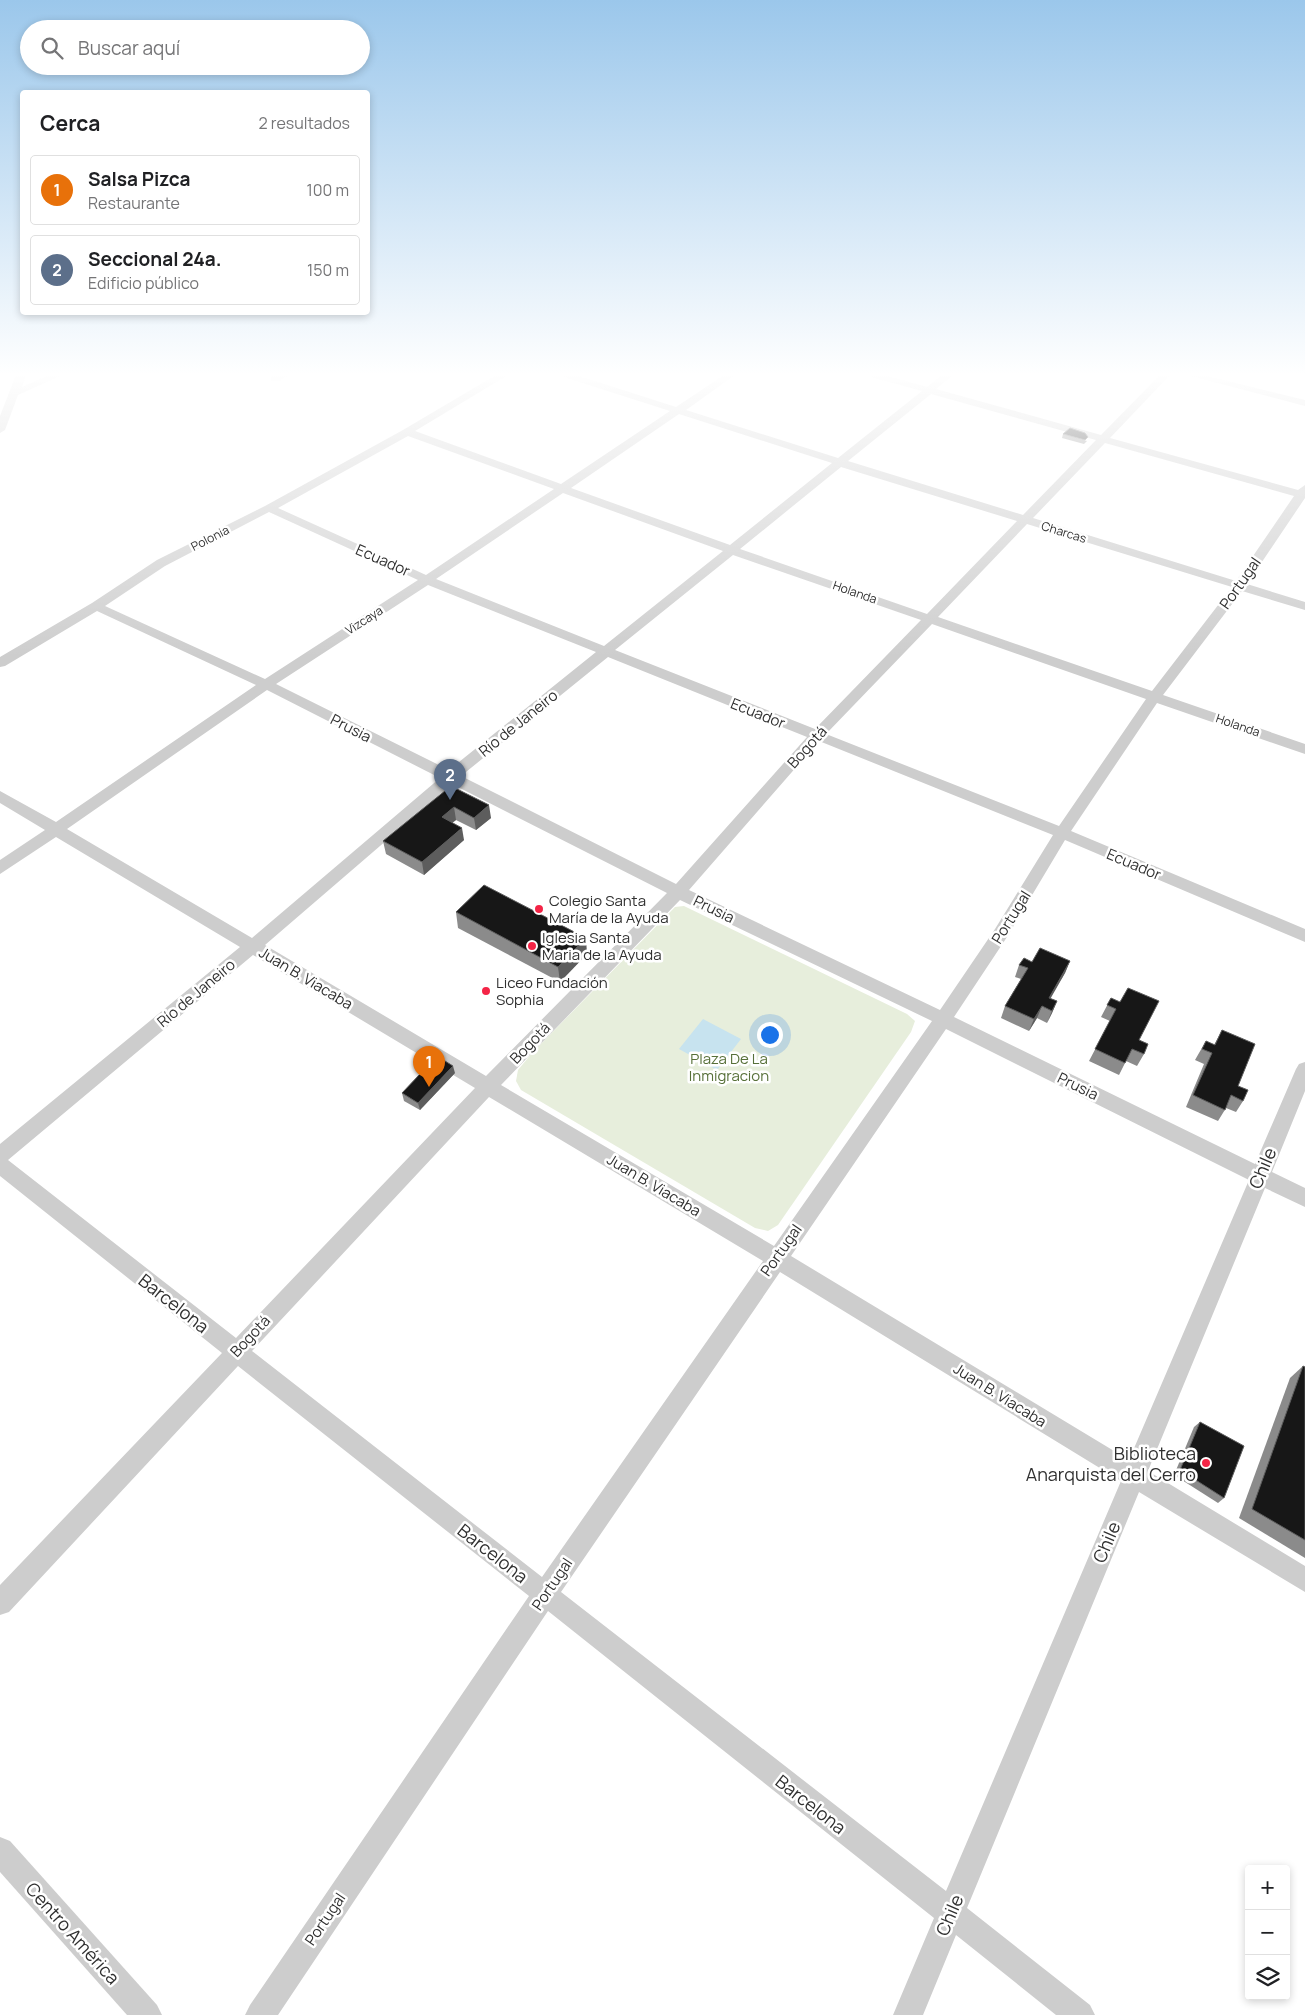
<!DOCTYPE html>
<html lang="es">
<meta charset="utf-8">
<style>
:root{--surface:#fff;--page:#f2f2f2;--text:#202124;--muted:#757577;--line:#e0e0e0;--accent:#0b8043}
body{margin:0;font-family:Manrope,sans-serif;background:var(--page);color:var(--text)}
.controls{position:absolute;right:15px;bottom:15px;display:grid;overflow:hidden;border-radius:5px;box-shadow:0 2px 8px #0003}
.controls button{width:45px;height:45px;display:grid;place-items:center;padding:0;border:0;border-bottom:1px solid var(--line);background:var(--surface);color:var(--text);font:25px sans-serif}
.you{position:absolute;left:769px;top:1034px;width:18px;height:18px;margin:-12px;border:4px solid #fff;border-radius:50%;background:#1a73e8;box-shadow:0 0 0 8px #1a73e833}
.badge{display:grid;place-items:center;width:32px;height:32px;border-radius:50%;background:var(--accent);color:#fff;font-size:16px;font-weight:700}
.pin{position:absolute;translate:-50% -41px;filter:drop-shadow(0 1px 2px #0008)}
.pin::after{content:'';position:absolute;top:26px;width:18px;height:15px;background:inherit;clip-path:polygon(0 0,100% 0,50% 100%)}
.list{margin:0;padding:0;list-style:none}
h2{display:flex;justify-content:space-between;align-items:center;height:65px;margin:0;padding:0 20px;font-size:21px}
h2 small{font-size:16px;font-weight:400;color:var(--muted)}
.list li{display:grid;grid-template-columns:32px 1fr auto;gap:15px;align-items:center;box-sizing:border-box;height:70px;margin:0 10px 10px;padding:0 10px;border:1px solid var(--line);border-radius:5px}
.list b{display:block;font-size:19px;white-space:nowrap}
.list p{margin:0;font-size:16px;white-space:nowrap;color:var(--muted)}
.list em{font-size:16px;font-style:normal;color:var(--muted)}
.icon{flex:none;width:28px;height:28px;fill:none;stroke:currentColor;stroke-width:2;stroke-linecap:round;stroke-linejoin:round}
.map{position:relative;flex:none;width:1305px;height:2015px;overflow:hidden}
.search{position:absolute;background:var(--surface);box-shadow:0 2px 8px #0003;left:20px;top:20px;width:350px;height:55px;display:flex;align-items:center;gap:12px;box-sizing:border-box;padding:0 18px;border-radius:28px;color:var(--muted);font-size:19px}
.panel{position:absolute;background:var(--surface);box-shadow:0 2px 8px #0003;left:20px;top:90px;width:350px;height:225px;border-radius:5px}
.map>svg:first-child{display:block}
.green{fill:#e7eedc}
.water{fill:#c7e3ef}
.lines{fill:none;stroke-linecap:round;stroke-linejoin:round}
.minor{fill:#cdcdcd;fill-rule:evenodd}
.wall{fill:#8b8b8b}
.shaded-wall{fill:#5d5d5d}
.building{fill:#171717;stroke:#5d5d5d}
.poi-dot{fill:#f42446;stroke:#fff;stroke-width:2}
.labels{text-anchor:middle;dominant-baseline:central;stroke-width:5;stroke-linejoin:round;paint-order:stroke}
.far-street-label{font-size:12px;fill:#303030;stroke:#fff}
.street-label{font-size:15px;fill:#303030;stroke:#fff}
.poi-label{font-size:15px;fill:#303030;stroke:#fff;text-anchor:start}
.park-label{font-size:15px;fill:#577039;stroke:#fff}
.near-street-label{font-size:18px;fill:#303030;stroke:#fff}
.near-poi-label{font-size:18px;fill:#303030;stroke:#fff;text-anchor:end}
</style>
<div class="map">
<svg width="1305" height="2015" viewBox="0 0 1305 2015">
<rect width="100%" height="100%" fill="#fff"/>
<!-- green -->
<path class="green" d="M684 906 907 1014 915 1021 911 1032 778 1225 768 1231 755 1228 521 1090 516 1081 518 1070 532 1053 675 907Z"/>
<!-- water -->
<path class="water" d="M703 1019 741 1039 717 1070 679 1049Z"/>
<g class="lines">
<!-- minor -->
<g class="minor">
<path d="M16 375H26L22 387 49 375H62L18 395 5 430 0 433V416Z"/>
<path d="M276 375H289L279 381H271V377Z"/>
<path d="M496 375H508L415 431 561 484 670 411 564 377 562 375H576L676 407 724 375H735L686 410 838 458 922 391 871 377 869 375H884L927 387 942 375H953L936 389 1101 435 1160 375H1170L1110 438 1298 490 1305 485V498L1247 584 1305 602V610L1242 591 1163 695 1305 744V754L1157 703 1071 831 1305 929V942L1065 840 1007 937 954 1017 1255 1164 1296 1069 1299 1064 1305 1062V1091L1272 1172 1305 1188V1207L1265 1188 1148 1471 1305 1566V1592L1139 1492 967 1908 1090 2005 1095 2015H1056L956 1935 923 2015H893L934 1918 548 1611 278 2015H245L250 2005 529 1596 238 1366 9 1612 0 1615V1585L222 1353 0 1176V1144L240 947 56 837 0 874V860L45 830 0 803V791L56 822 256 685 97 611 5 666 0 667V657L92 603 157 560 265 506 403 430ZM931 394 1096 440 1023 515 848 461ZM679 414 832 463 730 545 571 488ZM408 436 554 489 426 575 278 508ZM1105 443 1294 496 1236 581 1033 518ZM841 467 1017 521 927 614 740 549ZM563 493 723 551 604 646 436 579ZM269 512 418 580 265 679 105 606 165 566ZM1027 524 1232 587 1152 691 938 617ZM733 555 921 620 815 729 615 650ZM428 585 596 652 449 770 276 684ZM932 624 1146 699 1059 826 826 734ZM608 657 807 737 676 884 461 776ZM267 690 440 778 252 938 67 829ZM819 741 1053 835 995 929 940 1010 689 890ZM452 784 667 893 486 1076 265 945ZM680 900 932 1021 774 1246 501 1085ZM253 955 475 1088 236 1338 8 1160ZM946 1029 1249 1180 1129 1460 791 1256ZM489 1097 763 1261 542 1577 252 1351ZM780 1272 1121 1481 946 1891 561 1592Z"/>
<path d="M1187 375H1203L1305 400V406Z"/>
<path d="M0 1837 10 1841 157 2005 162 2015H127L0 1872Z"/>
</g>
</g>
<!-- wall -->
<g class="wall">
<path d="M1063 434 1087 441 1084 444 1062 438Z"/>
<path d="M451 786 491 818 476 830 456 820 452 823 464 840 424 875 386 854 383 841Z"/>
<path d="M456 912 587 954 560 982 458 928Z"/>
<path d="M1070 961 1065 973 1050 998 1057 1001 1052 1013 1047 1023 1037 1018 1029 1031 1001 1018 1005 1006 1021 979 1015 977 1019 965 1032 962Z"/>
<path d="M1111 998 1139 1040 1144 1054 1137 1066 1126 1061 1119 1075 1089 1061 1110 1021 1101 1017Z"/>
<path d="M1222 1030 1238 1086 1243 1101 1236 1112 1226 1108 1218 1121 1186 1107 1204 1064 1195 1060 1199 1053 1206 1041 1214 1045Z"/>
<path d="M455 1073 420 1110 404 1101 402 1093Z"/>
<path d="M1303 1366 1305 1367V1558L1239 1518 1290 1378Z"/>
<path d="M1200 1422 1224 1498 1218 1503 1174 1475 1194 1427Z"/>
</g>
<!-- shaded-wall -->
<g class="shaded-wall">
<path d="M489 805 491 818 476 830 474 818Z"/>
<path d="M454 807 456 820 444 829 442 817Z"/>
<path d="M462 828 464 840 424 875 422 862Z"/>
<path d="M586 938 587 954 560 982 558 967Z"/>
<path d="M1070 961 1065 973 1044 1010 1049 998Z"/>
<path d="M1057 1001 1052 1013 1047 1023 1052 1011Z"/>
<path d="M1042 1006 1037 1018 1029 1031 1034 1019Z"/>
<path d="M453 1066 455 1073 420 1110 418 1103Z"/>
</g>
<!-- building -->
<g class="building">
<path d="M1070 428 1085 433 1088 437 1085 440 1063 434Z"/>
<path d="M451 786 489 805 474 818 454 807 442 817 462 828 422 862 383 841Z"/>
<path d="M484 885 586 938 558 967 456 912Z"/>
<path d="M1040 948 1070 961 1049 998 1057 1001 1052 1011 1042 1006 1034 1019 1005 1006 1028 968 1019 965 1024 958 1032 962Z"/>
<path d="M1128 988 1159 1001 1139 1040 1148 1044 1144 1054 1132 1049 1125 1063 1095 1049 1116 1009 1107 1005 1111 998 1120 1002Z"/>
<path d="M1222 1030 1255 1044 1238 1086 1248 1090 1243 1101 1231 1095 1225 1110 1193 1095 1212 1053 1202 1049 1206 1041 1215 1045Z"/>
<path d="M437 1056 453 1066 418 1103 402 1093Z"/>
<path d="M1303 1366 1305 1367V1540L1252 1509Z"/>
<path d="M1200 1422 1244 1446 1224 1498 1180 1470Z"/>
</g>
<!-- sky -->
<linearGradient id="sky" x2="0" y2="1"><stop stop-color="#9bc7eb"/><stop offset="0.57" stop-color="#fff"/><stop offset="1" stop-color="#fff" stop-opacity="0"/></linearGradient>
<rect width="1305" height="657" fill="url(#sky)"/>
<!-- markers -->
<g class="poi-dot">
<circle cx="539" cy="909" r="5"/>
<circle cx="532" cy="946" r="5"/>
<circle cx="486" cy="991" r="5"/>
<circle cx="1206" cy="1463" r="5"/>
</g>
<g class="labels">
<!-- far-street labels -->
<g class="far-street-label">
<text transform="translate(1064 532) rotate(17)">Charcas</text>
<text transform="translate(210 538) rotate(-27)">Polonia</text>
<text transform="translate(855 592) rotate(19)">Holanda</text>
<text transform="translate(364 620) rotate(-33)">Vizcaya</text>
<text transform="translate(1238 725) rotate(19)">Holanda</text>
</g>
<!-- street labels -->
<g class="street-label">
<text transform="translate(383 560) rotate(24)">Ecuador</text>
<text transform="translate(1240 583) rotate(-55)">Portugal</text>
<text transform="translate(758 713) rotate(22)">Ecuador</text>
<text transform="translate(518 723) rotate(-39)">Río de Janeiro</text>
<text transform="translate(351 728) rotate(27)">Prusia</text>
<text transform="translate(807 747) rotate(-48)">Bogotá</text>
<text transform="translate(1134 864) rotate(23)">Ecuador</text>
<text transform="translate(714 909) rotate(26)">Prusia</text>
<text transform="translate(1011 917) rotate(-58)">Portugal</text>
<text transform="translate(306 978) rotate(31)">Juan B. Viacaba</text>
<text transform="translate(196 993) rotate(-40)">Río de Janeiro</text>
<text transform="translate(530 1043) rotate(-46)">Bogotá</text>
<text transform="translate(1078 1086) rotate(26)">Prusia</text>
<text transform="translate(654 1185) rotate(31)">Juan B. Viacaba</text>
<text transform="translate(781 1250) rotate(-55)">Portugal</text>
<text transform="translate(250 1336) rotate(-47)">Bogotá</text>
<text transform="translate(1000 1395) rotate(32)">Juan B. Viacaba</text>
<text transform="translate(552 1584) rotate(-56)">Portugal</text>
<text transform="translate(325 1919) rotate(-56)">Portugal</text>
</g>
<!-- poi labels -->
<g class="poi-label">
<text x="549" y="900">Colegio Santa<tspan x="549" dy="17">María de la Ayuda</tspan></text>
<text x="542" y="937">Iglesia Santa<tspan x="542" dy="17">Maria de la Ayuda</tspan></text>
<text x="496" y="982">Liceo Fundación<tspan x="496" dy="17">Sophia</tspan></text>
</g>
<!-- park labels -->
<g class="park-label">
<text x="729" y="1058">Plaza De La<tspan x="729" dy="17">Inmigracion</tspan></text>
</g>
<!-- near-street labels -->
<g class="near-street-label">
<text transform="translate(1262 1168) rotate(-67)">Chile</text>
<text transform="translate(174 1303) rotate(38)">Barcelona</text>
<text transform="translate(1106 1542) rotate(-67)">Chile</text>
<text transform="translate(493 1553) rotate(38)">Barcelona</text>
<text transform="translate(811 1804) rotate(38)">Barcelona</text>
<text transform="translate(949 1915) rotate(-67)">Chile</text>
<text transform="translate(73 1933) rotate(48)">Centro América</text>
</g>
<!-- near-poi labels -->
<g class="near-poi-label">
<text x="1196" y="1453">Biblioteca<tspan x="1196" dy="21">Anarquista del Cerro</tspan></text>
</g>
</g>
</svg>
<div class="controls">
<button>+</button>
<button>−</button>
<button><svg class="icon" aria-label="layers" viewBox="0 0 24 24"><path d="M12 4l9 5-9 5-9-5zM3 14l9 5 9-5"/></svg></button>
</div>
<div class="you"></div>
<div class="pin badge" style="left:429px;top:1087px;background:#e8710a">1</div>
<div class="pin badge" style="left:450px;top:800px;background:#5c6f8a">2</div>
<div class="search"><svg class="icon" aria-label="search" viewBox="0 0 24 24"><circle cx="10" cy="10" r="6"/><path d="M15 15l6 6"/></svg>Buscar aquí</div>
<section class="panel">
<h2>Cerca<small>2 resultados</small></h2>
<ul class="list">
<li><span class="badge" style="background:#e8710a">1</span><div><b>Salsa Pizca</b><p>Restaurante</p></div><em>100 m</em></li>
<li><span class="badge" style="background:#5c6f8a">2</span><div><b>Seccional 24a.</b><p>Edificio público</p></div><em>150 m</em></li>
</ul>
</section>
</div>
